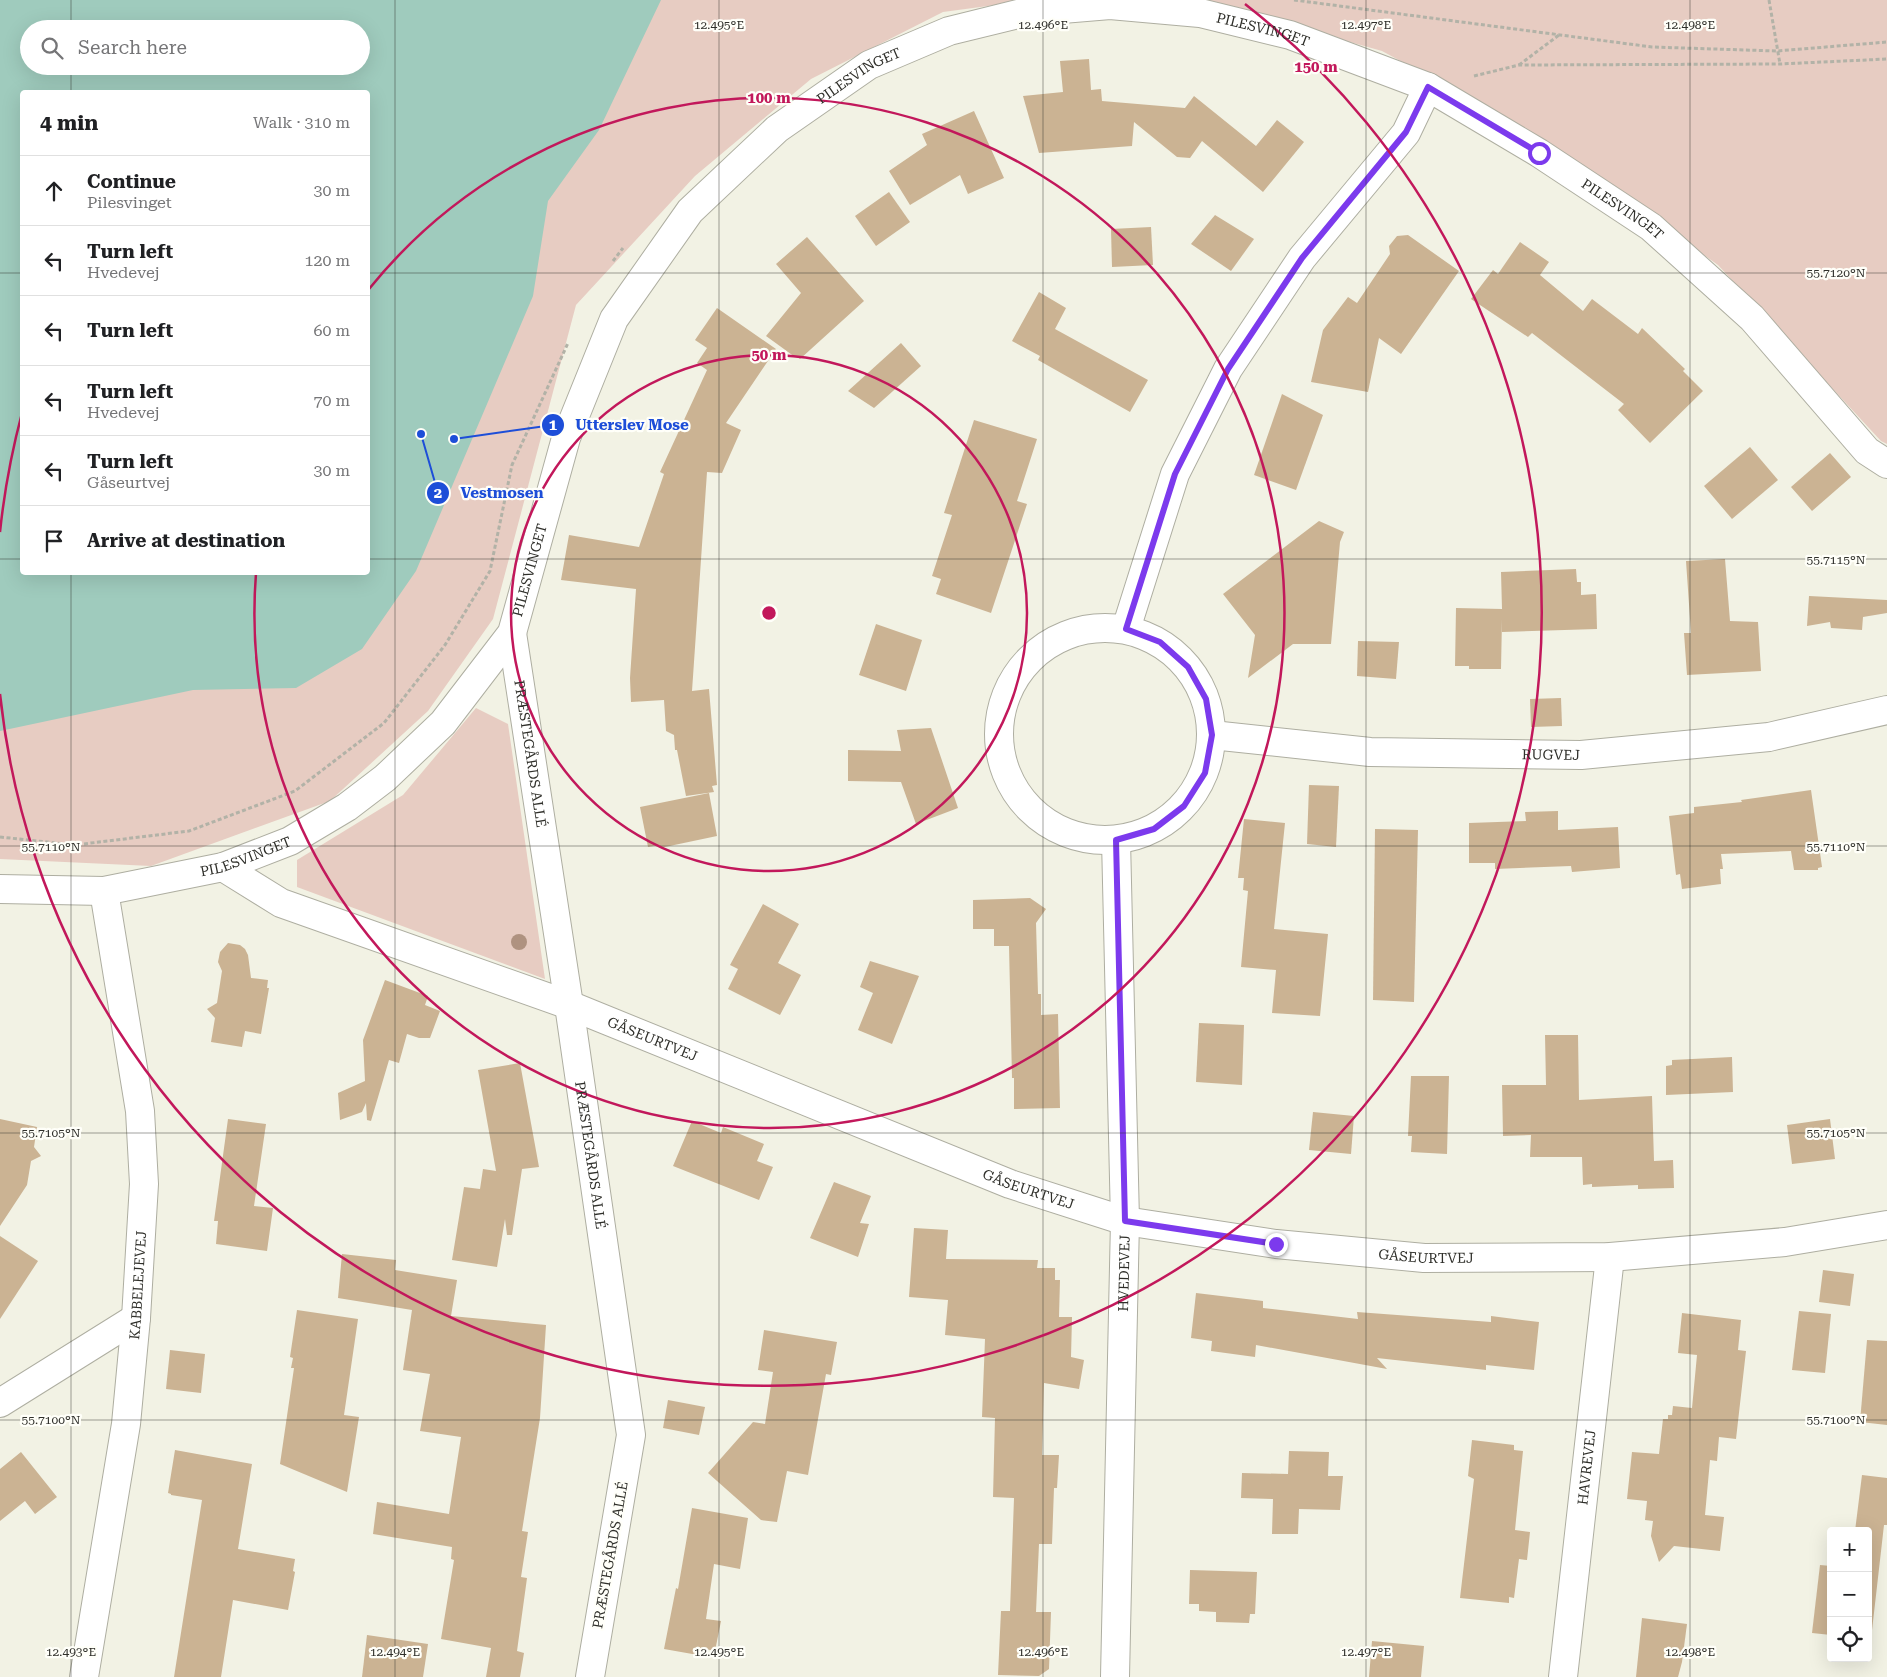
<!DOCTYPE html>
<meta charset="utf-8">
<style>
:root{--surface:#fff;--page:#f6f6f6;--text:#202124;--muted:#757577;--line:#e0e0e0}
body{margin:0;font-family:"Roboto Serif",serif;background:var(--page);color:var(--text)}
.controls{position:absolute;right:15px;bottom:15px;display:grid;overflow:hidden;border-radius:5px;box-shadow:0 5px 20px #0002}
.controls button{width:45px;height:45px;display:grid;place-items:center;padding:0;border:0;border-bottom:1px solid var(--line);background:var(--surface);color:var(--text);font:25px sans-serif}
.stop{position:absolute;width:15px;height:15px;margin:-11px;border:4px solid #7c3aed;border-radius:50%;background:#fff}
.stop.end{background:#7c3aed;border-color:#fff;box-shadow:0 1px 5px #0008}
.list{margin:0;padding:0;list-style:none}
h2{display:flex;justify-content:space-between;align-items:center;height:65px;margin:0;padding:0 20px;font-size:21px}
h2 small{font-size:16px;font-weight:400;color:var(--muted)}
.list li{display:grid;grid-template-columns:32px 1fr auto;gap:15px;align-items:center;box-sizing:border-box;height:70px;padding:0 20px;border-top:1px solid var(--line)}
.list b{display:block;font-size:19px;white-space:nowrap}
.list p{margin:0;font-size:16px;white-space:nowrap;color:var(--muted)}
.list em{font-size:16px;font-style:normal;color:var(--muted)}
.icon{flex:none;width:28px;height:28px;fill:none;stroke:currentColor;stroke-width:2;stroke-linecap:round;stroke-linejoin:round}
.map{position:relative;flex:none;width:1887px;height:1677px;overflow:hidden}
.search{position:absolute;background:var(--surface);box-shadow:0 5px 20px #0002;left:20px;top:20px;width:350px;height:55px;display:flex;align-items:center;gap:12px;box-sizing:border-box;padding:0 18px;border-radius:28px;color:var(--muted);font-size:19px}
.panel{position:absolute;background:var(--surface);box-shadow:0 5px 20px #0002;left:20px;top:90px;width:350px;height:485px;border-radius:5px}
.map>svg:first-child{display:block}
.green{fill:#e7ccc2;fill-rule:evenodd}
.water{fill:#9fcbbd;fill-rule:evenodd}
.building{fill:#cbb393}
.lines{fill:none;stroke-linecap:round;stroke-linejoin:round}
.minor-casing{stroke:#aeaea1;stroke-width:30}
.path{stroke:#b2b2a7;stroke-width:3;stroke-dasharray:4 2.5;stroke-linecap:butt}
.minor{stroke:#fff;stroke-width:28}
.tree{fill:#af9280}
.route{stroke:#7c3aed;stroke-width:6}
.ticks{fill:none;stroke:#2f2f2a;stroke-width:1;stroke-opacity:0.45}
.ring{fill:none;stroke:#c2185b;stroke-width:2.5}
.labels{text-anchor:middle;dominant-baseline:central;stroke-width:4.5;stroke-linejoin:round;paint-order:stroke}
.street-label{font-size:14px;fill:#2f2f2a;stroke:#fffff9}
.ticks-label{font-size:12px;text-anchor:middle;fill:#2f2f2a;stroke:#fffff9;stroke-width:4.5;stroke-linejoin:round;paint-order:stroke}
.centre{fill:#c2185b;stroke:#fffff9;stroke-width:2.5}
.ring-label{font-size:15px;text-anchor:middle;font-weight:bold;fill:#c2185b;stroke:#fffff9;stroke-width:4.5;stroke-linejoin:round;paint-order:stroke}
.leader{fill:none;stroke:#1d4ed8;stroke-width:2}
.callout-dot{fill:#1d4ed8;stroke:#fffff9;stroke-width:2}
.mark-label{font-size:15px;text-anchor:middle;font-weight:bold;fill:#fff}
.callout-label{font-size:15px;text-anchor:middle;font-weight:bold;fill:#1d4ed8;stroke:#fffff9;stroke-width:4.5;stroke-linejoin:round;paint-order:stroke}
</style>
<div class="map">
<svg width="1887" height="1677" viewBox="0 0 1887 1677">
<rect width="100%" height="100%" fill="#f2f2e4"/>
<!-- green -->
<g class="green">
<path d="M0 0H1033L943 12 811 79 695 176 576 305 493 619 428 711 330 801 151 866 0 859ZM29 29H361V66H29ZM22 92H368V572H22Z"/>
<path d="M1183 0H1887V444L1881 441 1718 265 1530 131 1382 51 1212 3Z"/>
<path d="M476 708 508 724 545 979 297 887V860L403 795Z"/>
</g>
<!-- water -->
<path class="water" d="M0 0H661L599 130 548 201 533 296 416 571 362 649 296 688 193 690 0 731ZM29 29H361V66H29ZM22 92H368V572H22Z"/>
<!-- building -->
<g class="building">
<path d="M1089 59 1091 90 1101 89 1102 101 1185 108 1194 96 1256 146 1277 120 1304 142 1263 192 1202 141 1190 158 1177 157 1134 122 1132 146 1039 153 1023 96 1063 92 1060 61Z"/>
<path d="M974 111 1004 178 968 194 960 175 910 205 889 171 927 145 922 134Z"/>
<path d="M889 192 910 222 876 246 855 216Z"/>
<path d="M1215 215 1254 239 1231 271 1191 244Z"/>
<path d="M1151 227 1153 265 1112 267 1111 229Z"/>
<path d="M1408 235 1459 271 1401 354 1379 338 1368 392 1311 382 1323 330 1348 297 1357 303 1390 254 1389 246 1397 236Z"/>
<path d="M807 237 864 301 800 359 796 356 795 357 766 336 801 293 776 264Z"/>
<path d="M1520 242 1549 262 1540 275 1583 311 1592 299 1638 334 1642 328 1685 369 1683 371 1703 391 1650 443 1618 410 1624 404 1532 333 1528 337 1471 299 1493 270 1498 274Z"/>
<path d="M1039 292 1066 308 1055 329 1148 380 1130 412 1038 360 1040 356 1012 341Z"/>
<path d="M717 308 776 349 726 423 741 430 722 473 707 472 692 691 709 689 717 785 712 786 714 792 686 796 677 750H675L674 735 666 731 664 700 631 702 630 678 636 589 561 580 569 535 639 547 664 474 660 472 707 370 697 363 707 348 695 340Z"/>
<path d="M901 343 921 366 874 408 848 391Z"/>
<path d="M1282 394 1323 415 1296 490 1254 475Z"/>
<path d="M974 420 1037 439 1017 501 1027 504 991 613 936 594 941 579 932 576 952 515 944 513Z"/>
<path d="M1750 447 1778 480 1732 519 1704 486Z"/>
<path d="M1830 453 1851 477 1812 511 1791 487Z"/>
<path d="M1319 521 1344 532 1340 542 1331 644H1293L1248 678 1255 635 1223 594Z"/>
<path d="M1725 559 1730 621 1758 622 1761 671 1687 675 1684 633H1691L1686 561Z"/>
<path d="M1576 569 1577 582H1581V595L1596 594 1597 629 1502 632V619L1501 669H1469V666H1455L1456 608 1502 609 1501 572Z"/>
<path d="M1809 596 1887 600V613L1863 617 1862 630 1831 628 1830 622 1807 626Z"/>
<path d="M876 624 922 640 906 691 859 675Z"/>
<path d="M1358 641 1399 642 1396 679 1357 676Z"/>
<path d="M1561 698 1562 726 1531 727 1530 699Z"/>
<path d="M931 728 958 808 916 824 901 782 848 781V750L901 751 897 730Z"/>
<path d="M1309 785 1339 786 1336 847 1307 844Z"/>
<path d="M1811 790 1822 867 1818 868V870H1794L1791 851 1721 854 1723 869H1720L1721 884 1682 889 1680 874 1676 875 1669 816 1694 813V807L1742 802 1741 800Z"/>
<path d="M709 793 717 836 660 848V845L648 847 640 807Z"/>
<path d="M1558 811V830L1618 827 1620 868 1572 872 1571 866 1495 869V863H1469V823L1526 821 1525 812Z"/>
<path d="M1244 819 1285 823 1274 929 1328 934 1320 1016 1272 1013 1276 970 1241 967 1248 891 1243 890 1244 878H1238Z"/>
<path d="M1375 829 1418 830 1414 1002 1373 1000Z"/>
<path d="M1030 898 1046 909 1036 923 1038 994H1041V1015L1058 1014 1060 1108 1014 1109V1078H1012L1009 946H994V929H973V900Z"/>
<path d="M763 904 799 924 778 963 801 975 780 1015 728 989 738 969 730 965Z"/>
<path d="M228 943 240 945 245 949 248 955 251 978 268 980 267 988H269L261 1034 245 1031 242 1047 211 1042 215 1018 207 1009 217 1003 222 971 218 962 220 952Z"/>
<path d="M870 961 919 976 892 1044 858 1030 873 993 860 987Z"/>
<path d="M385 980 428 996 425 1005 440 1011 430 1038H419L407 1034 399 1063 389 1060 371 1121 367 1120 366 1103 362 1112 340 1120 338 1093 365 1081 363 1040Z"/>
<path d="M1199 1023 1244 1025 1242 1085 1196 1082Z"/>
<path d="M1545 1035H1578L1579 1100 1652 1096 1654 1161 1673 1160 1674 1188 1638 1189V1185L1592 1187V1184L1583 1185 1582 1157H1530L1531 1135 1503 1136 1502 1085H1546Z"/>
<path d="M1732 1057 1733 1092 1666 1095V1066L1672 1065V1060Z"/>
<path d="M520 1063 539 1167 522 1169 512 1235H507L505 1219 497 1267 452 1260 464 1187 480 1189 483 1169 496 1171 478 1070Z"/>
<path d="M1411 1076H1449L1447 1154 1411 1152 1412 1136H1408Z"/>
<path d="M1313 1112 1354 1116 1351 1154 1309 1150Z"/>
<path d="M0 1119 37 1127 34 1147 41 1156 31 1161 27 1185 0 1226Z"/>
<path d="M228 1119 266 1124 254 1206 273 1208 267 1251 216 1244 218 1221H214Z"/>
<path d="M1830 1119 1835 1159 1792 1164 1787 1125Z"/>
<path d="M692 1121 721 1133 723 1127 764 1144 757 1161 773 1167 759 1200 673 1166Z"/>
<path d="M834 1182 871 1196 860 1223 869 1224 858 1257 810 1238Z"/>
<path d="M914 1228 948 1230 946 1259 1038 1260 1037 1268H1055V1280H1060L1059 1317H1072L1071 1357 1084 1360 1079 1389 1044 1383 1042 1455H1059L1057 1488H1054L1052 1544H1039L1036 1612H1051L1049 1669 1039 1676 998 1675 1001 1611H1010L1014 1498 993 1497 995 1418 982 1417 985 1339 945 1335 948 1300 909 1297Z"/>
<path d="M0 1236 38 1261 0 1319Z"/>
<path d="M342 1254 396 1260 395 1270 457 1280 451 1316 546 1325 540 1418 522 1531 528 1532 521 1577 527 1578 517 1651 524 1653 520 1677H486L491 1648 441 1639 454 1560 451 1559 452 1547 373 1534 377 1502 449 1514 461 1437 420 1431 430 1374 403 1370 412 1310 338 1298Z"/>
<path d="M1823 1270 1854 1274 1850 1306 1819 1302Z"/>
<path d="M1196 1293 1263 1301V1308L1358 1319 1357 1312 1491 1322V1316L1539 1322 1534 1370 1486 1365V1370L1377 1358 1387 1369 1256 1345 1255 1357 1211 1351 1212 1341 1191 1338Z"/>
<path d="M297 1310 358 1319 344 1415 359 1417 347 1492 280 1464 294 1368H291L293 1358 290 1357Z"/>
<path d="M1799 1311 1831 1314 1825 1373 1792 1370Z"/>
<path d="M1682 1313 1741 1320 1738 1350 1746 1351 1736 1439 1719 1437 1717 1461 1710 1460 1705 1515 1724 1517 1720 1551 1674 1546 1659 1562 1651 1536 1653 1521 1645 1520 1647 1501 1627 1499 1632 1452 1659 1454 1663 1419H1668V1415H1672L1673 1406 1692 1408 1697 1355 1678 1353Z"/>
<path d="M764 1330 837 1342 831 1375 826 1374 808 1475 787 1471 777 1522 761 1520 708 1473 753 1422 765 1424 773 1372 758 1370Z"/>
<path d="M1867 1340 1887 1341V1425L1860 1422Z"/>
<path d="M170 1350 205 1354 201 1393 166 1389Z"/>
<path d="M668 1400 705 1407 699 1435 663 1428Z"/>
<path d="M1472 1440 1514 1445V1450L1523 1451 1515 1530 1530 1532 1527 1560 1519 1559 1514 1598 1509 1597V1603L1460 1598 1474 1479 1468 1476Z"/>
<path d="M175 1450 252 1464 238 1549 295 1559 293 1571 295 1572 288 1610 233 1600 221 1677H174L202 1500 171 1495V1494L168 1493Z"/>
<path d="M1289 1451 1329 1452 1328 1476H1343L1340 1510 1299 1509 1298 1534H1272L1273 1499 1241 1498 1242 1473 1288 1474Z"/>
<path d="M21 1452 57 1497 35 1514 25 1501 0 1521V1469Z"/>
<path d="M1862 1475 1887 1478V1525H1884L1871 1639H1868V1531H1855Z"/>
<path d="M692 1508 748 1518 740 1569 714 1564 706 1619 721 1621 715 1651 700 1648 698 1655 664 1649 676 1588 678 1589Z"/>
<path d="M1820 1565 1831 1566V1635L1812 1633Z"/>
<path d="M1190 1570 1257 1572 1255 1614H1250L1249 1623 1216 1622V1612L1199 1611V1604H1189Z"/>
<path d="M1642 1618 1687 1624 1682 1662 1678 1677H1636Z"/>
<path d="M367 1635 428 1644 423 1677H362Z"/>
<path d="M1372 1641 1424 1646 1421 1677H1369Z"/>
</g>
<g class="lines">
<defs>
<g id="minor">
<circle cx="1105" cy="734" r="106"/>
<path d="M1126 629 1175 474 1228 369 1302 258 1406 133 1428 87"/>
<path id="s1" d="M512 633 569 1005 631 1435 590 1677"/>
<path id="s2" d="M1212 735 1370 752 1581 755 1769 737 1887 710"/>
<path id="s3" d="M223 867 281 903 569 1005 1010 1184 1125 1221 1276 1244 1424 1258 1610 1257 1785 1242 1887 1225"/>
<path id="s4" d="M0 889 104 891 223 867 290 841 347 807 385 778 443 723 512 633 566 438 614 319 690 211 777 129 869 65 949 31 1026 12 1110 5 1200 13 1290 35 1428 87 1539 153 1651 227 1752 318 1867 451 1887 464"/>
<path d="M0 1403 136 1318"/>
<path id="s5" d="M84 1677 126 1424 136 1318 144 1184 140 1111 104 891"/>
<path id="s6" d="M1115 1677 1125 1221 1116 840"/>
<path id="s7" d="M1563 1677 1610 1257"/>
</g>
</defs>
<!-- minor casing -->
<use href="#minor" class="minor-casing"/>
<!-- path -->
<g class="path">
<path d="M1294 0 1652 47 1777 51 1887 42"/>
<path d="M1769 0 1780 64"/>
<path d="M1519 65 1559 35"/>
<path d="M1474 76 1519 65 1780 64 1887 59"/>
<path d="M613 261 623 248"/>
<path d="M0 837 75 845 189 831 295 791 384 723 445 645 490 571 512 465 568 343"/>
</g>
<!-- minor -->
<use href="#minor" class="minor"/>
</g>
<!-- trees -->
<circle class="tree" cx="519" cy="942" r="8"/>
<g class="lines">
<!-- route -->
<path class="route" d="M1276 1244 1125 1221 1116 840 1154 829 1184 806 1205 773 1212 735 1206 699 1188 667 1160 642 1126 629 1175 474 1228 369 1302 258 1406 132 1428 87 1539 153"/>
</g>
<!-- ticks -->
<path class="ticks" d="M71 0V29M395 0V1677M719 0V1677M1043 0V1677M1366 0V1677M1690 0V1677M71 66V92M0 273H22M368 273H1887M0 559H22M368 559H1887M71 572V1677M0 846H1887M0 1133H1887M0 1420H1887"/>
<!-- distance rings -->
<g class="ring">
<circle cx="769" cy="613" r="258"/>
<path d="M369 289A515 515 0 1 1 256 573"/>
<path d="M0 532A773 773 0 0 1 22 413M1245 4A773 773 0 1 1 0 694"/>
</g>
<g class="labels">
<!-- street labels -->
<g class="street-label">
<text stroke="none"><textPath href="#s4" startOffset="1705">PILESVINGET</textPath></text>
<text stroke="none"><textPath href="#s4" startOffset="1285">PILESVINGET</textPath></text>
<text stroke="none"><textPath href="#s4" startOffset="2110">PILESVINGET</textPath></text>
<text stroke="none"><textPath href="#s4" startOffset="670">PILESVINGET</textPath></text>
<text stroke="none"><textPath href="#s1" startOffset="122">PRÆSTEGÅRDS ALLÉ</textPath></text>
<text stroke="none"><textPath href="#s2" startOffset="340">RUGVEJ</textPath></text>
<text stroke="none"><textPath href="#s4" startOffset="250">PILESVINGET</textPath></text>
<text stroke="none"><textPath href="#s3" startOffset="464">GÅSEURTVEJ</textPath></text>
<text stroke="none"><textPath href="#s1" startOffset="528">PRÆSTEGÅRDS ALLÉ</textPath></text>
<text stroke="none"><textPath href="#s3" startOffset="869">GÅSEURTVEJ</textPath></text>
<text stroke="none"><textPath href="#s3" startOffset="1274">GÅSEURTVEJ</textPath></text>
<text stroke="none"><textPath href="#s6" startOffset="404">HVEDEVEJ</textPath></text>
<text stroke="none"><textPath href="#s5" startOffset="396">KABBELEJEVEJ</textPath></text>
<text stroke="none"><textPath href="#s7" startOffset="211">HAVREVEJ</textPath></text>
<text transform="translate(610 1555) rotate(-80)">PRÆSTEGÅRDS ALLÉ</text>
</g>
</g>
<g class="ticks-label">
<text x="719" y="29">12.495°E</text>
<text x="1043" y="29">12.496°E</text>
<text x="1366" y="29">12.497°E</text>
<text x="1690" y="29">12.498°E</text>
<text x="1836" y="277">55.7120°N</text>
<text x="1836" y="564">55.7115°N</text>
<text x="51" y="851">55.7110°N</text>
<text x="1836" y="851">55.7110°N</text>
<text x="51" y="1137">55.7105°N</text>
<text x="1836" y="1137">55.7105°N</text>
<text x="51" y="1424">55.7100°N</text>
<text x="1836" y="1424">55.7100°N</text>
<text x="71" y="1656">12.493°E</text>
<text x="395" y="1656">12.494°E</text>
<text x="719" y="1656">12.495°E</text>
<text x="1043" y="1656">12.496°E</text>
<text x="1366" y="1656">12.497°E</text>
<text x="1690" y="1656">12.498°E</text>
</g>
<circle cx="769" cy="613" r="8" class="centre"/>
<g class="ring-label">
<text x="1316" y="72">150 m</text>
<text x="769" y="103">100 m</text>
<text x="769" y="360">50 m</text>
</g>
<!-- callouts -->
<path class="leader" d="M454 439L553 425M421 434L438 493"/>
<g class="callout-dot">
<circle cx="454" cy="439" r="5"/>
<circle cx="421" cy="434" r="5"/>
<circle cx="553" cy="425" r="12"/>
<circle cx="438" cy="493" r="12"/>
</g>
<g class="mark-label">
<text x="553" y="430">1</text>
<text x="438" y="498">2</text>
</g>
<g class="callout-label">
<text x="632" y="430">Utterslev Mose</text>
<text x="502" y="498">Vestmosen</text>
</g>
</svg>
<div class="controls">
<button>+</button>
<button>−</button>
<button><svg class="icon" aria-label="locate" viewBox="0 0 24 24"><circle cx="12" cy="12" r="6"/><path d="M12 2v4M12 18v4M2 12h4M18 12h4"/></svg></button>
</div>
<div class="stop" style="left:1539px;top:153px"></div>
<div class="stop end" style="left:1276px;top:1244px"></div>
<div class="search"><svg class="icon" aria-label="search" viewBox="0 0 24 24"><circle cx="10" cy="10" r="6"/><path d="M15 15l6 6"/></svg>Search here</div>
<section class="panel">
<h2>4 min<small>Walk · 310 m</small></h2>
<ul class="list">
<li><svg class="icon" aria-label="ahead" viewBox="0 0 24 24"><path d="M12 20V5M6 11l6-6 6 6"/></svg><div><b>Continue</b><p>Pilesvinget</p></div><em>30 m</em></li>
<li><svg class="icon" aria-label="left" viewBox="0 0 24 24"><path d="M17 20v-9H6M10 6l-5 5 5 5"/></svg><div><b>Turn left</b><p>Hvedevej</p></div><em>120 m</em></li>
<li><svg class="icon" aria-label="left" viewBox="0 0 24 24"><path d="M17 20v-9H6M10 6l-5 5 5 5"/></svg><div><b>Turn left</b></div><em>60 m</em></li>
<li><svg class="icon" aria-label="left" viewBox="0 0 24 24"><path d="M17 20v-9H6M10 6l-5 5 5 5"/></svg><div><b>Turn left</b><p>Hvedevej</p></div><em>70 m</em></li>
<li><svg class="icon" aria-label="left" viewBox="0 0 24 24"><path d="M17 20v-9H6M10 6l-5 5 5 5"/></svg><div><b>Turn left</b><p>Gåseurtvej</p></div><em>30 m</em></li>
<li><svg class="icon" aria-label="arrive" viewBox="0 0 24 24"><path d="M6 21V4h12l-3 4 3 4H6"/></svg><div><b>Arrive at destination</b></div></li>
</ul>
</section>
</div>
